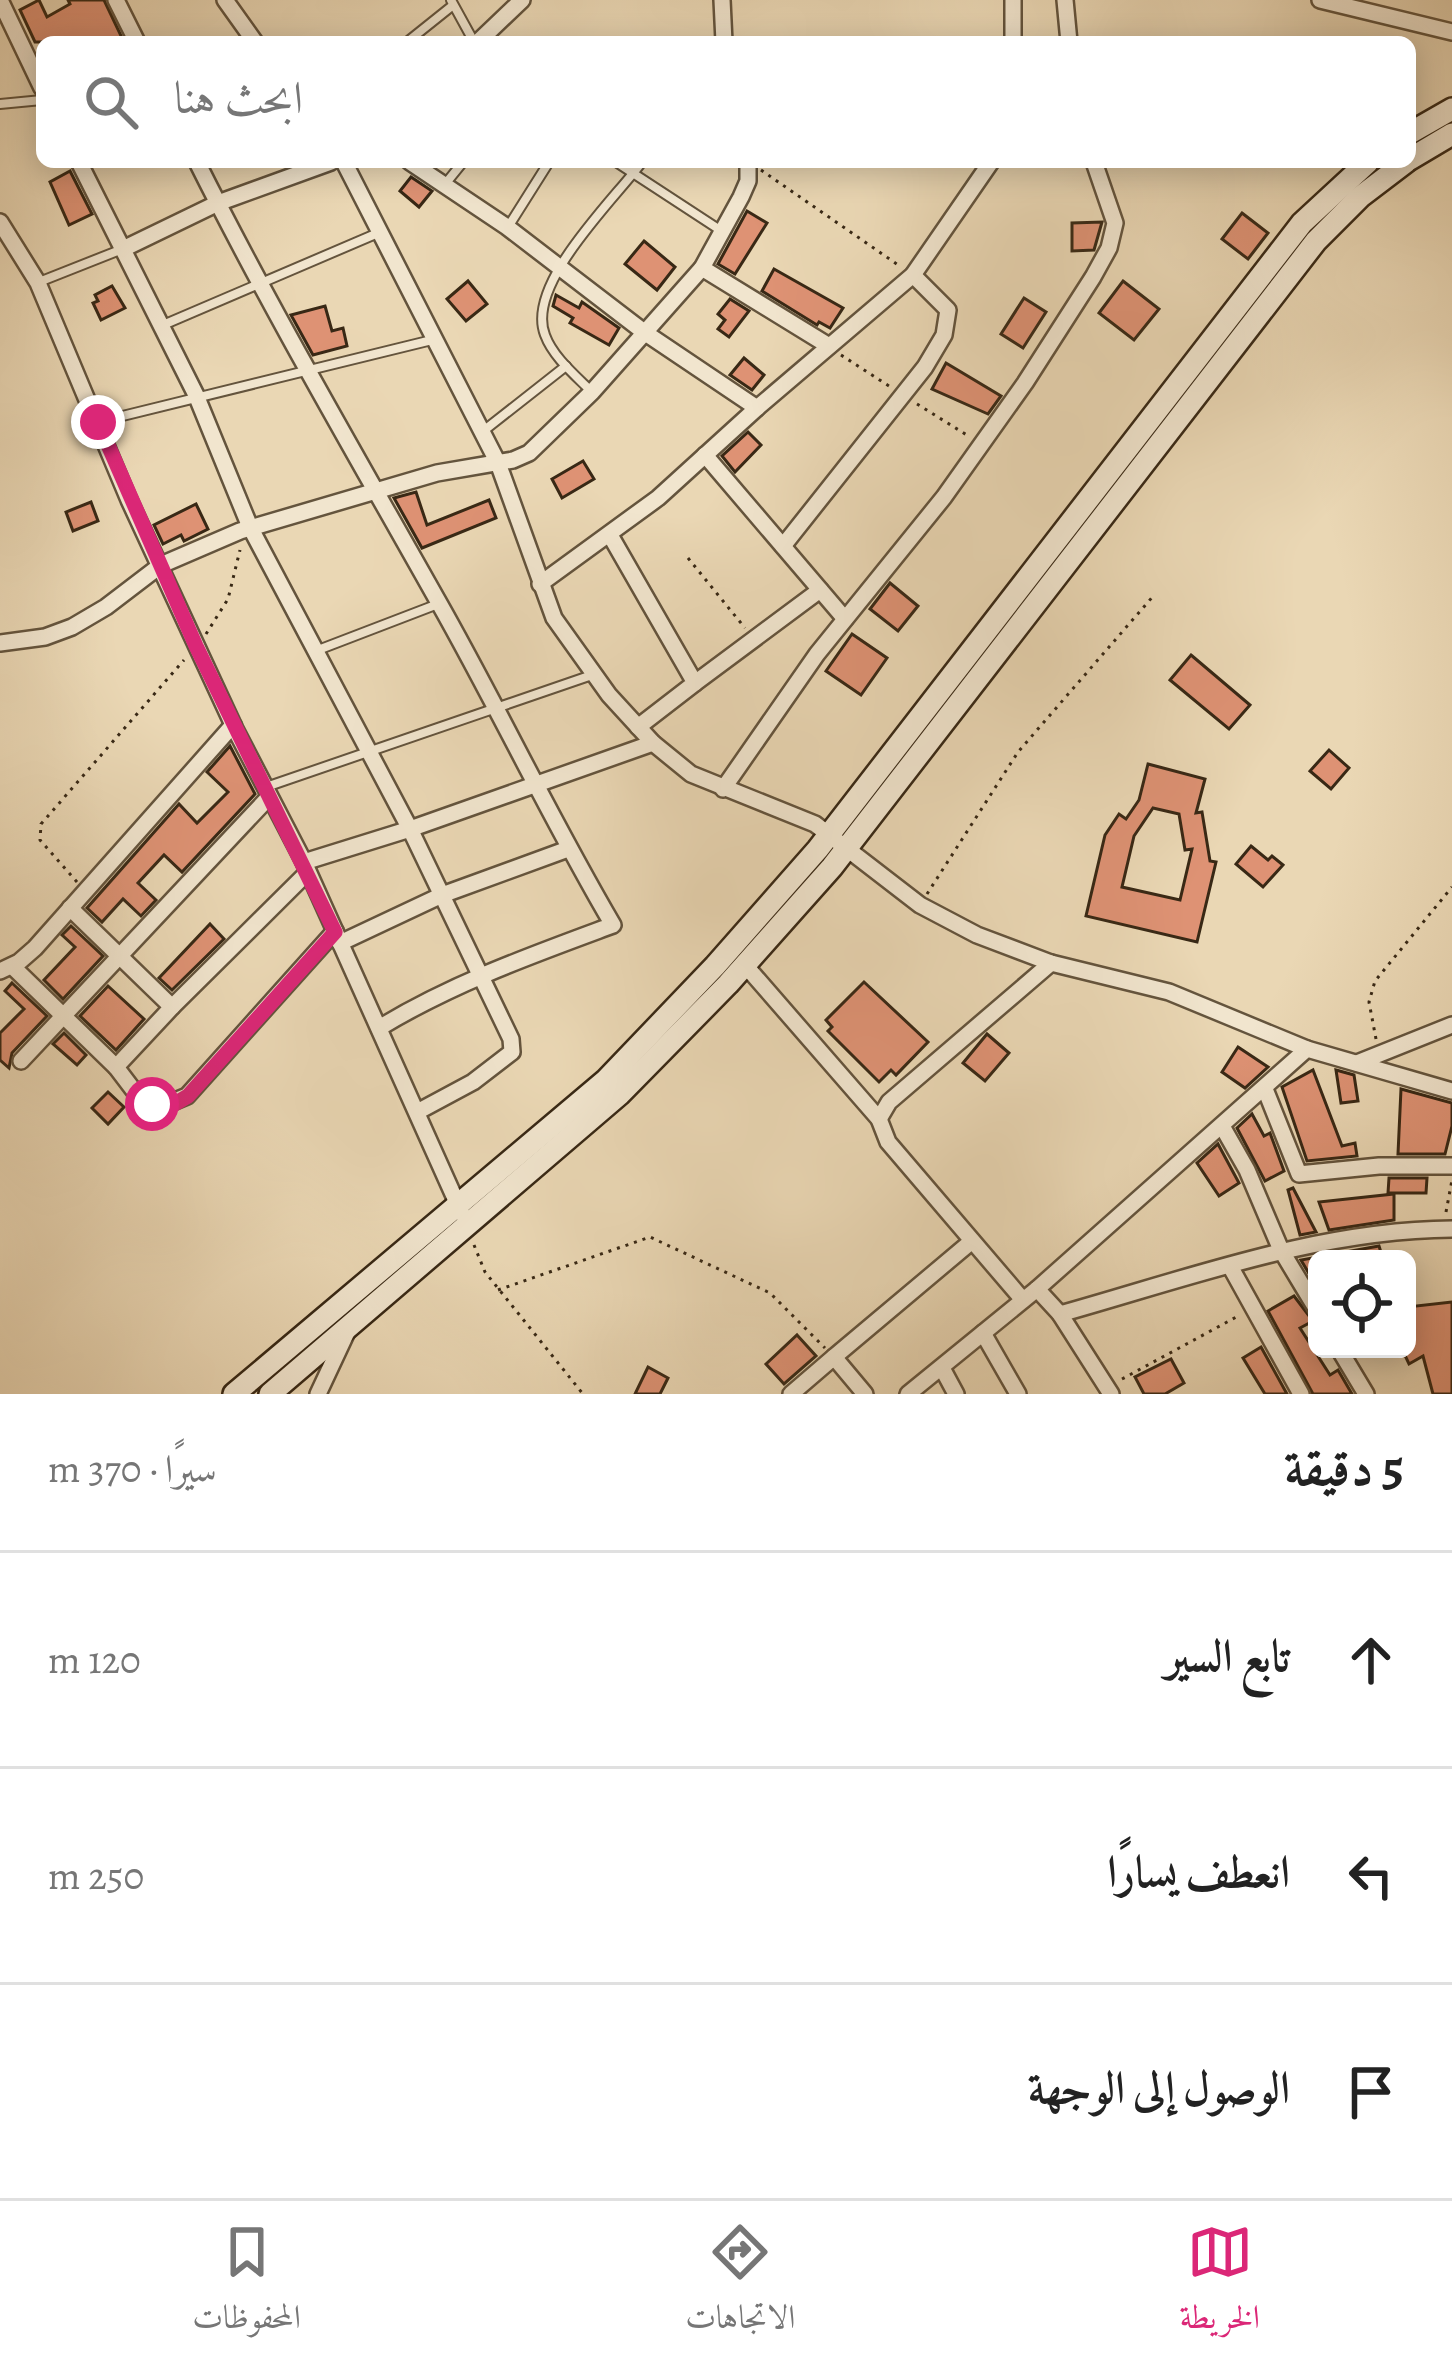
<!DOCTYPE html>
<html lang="ar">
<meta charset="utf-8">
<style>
:root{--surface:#fff;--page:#f6f6f6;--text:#222;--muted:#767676;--line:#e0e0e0;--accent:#db2777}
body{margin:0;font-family:Alegreya,Amiri,serif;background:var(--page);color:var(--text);direction:rtl}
.controls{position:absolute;right:36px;bottom:36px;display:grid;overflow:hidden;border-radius:18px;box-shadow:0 6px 30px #0003}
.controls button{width:108px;height:108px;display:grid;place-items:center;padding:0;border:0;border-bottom:3px solid var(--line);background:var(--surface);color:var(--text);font:60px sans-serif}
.stop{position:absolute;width:36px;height:36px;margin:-27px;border:9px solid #db2777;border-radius:50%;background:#fff}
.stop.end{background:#db2777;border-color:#fff;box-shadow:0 3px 12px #0008}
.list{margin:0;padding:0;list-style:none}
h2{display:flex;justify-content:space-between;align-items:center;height:156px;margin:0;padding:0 48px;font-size:51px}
h2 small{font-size:39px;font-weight:400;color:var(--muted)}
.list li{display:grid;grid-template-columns:78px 1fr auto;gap:36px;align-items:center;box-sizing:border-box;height:216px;padding:0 48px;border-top:3px solid var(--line)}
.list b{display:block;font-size:45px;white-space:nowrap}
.list em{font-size:39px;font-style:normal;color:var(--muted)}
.icon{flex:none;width:66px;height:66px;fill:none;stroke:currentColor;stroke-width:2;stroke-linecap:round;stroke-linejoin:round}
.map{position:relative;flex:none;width:1452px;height:1394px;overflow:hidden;direction:ltr}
.search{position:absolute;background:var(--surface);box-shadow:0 6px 30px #0003;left:36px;right:36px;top:36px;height:132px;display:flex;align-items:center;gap:30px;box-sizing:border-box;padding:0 42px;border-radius:18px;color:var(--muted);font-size:45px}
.sheet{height:804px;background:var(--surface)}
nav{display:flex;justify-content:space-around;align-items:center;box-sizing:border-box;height:168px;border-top:3px solid var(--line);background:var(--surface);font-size:33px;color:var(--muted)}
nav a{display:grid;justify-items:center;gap:6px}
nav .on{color:var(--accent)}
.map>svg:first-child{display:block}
.building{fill:#de9274;stroke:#382815;stroke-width:3;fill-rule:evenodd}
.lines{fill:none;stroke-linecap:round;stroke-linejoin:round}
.lane-casing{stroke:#64543d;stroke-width:12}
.street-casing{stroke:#64543d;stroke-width:20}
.secondary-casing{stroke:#382815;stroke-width:26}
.path{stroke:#382815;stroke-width:3;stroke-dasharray:3 6;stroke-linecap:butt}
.lane{stroke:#f1e5ce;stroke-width:8}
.street{stroke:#f1e5ce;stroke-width:15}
.secondary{stroke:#f1e5ce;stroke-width:21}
.route{stroke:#db2777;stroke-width:15}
</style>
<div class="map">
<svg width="1452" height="1394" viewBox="0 0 1452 1394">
<rect width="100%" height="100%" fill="#ead7b4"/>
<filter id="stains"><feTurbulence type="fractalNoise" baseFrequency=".00167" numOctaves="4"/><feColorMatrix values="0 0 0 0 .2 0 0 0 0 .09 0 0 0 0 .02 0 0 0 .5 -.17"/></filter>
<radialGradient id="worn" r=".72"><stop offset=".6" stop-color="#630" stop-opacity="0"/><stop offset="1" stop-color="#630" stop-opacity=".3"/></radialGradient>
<!-- building -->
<g class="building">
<path d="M39 0 47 17 70 4 68 0H104L124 42H35L20 10Z"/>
<path d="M70 171 92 214 69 225 50 182Z"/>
<path d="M411 177 432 191 419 207 400 191Z"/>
<path d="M747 211 767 223 735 274 718 264Z"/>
<path d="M1242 213 1268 233 1248 259 1222 239Z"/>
<path d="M1102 222 1094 250 1072 251V223Z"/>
<path d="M644 241 675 267 657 290 625 264Z"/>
<path d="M774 269 843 308 830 328 819 322 817 325 762 291Z"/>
<path d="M468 281 487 304 466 321 447 299Z"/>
<path d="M1123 281 1159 309 1134 340 1099 313Z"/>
<path d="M112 286 125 308 101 320 93 303 98 301 95 295Z"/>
<path d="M556 295 579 308 582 302 619 328 609 345 570 323 573 318 553 306Z"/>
<path d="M1024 298 1046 312 1023 348 1001 334Z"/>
<path d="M730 299 749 311 729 337 718 329 725 320 718 314Z"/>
<path d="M325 306 332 331 343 328 347 346 313 355 291 315Z"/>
<path d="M744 358 764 375 752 390 730 375Z"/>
<path d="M946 363 1001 396 988 414 932 389Z"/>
<path d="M748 432 761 445 735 472 722 456Z"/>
<path d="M583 461 594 479 562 498 552 479Z"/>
<path d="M416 492 427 525 489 500 496 518 422 548 394 498Z"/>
<path d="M91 502 98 521 73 531 66 512Z"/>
<path d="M196 504 208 529 184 541 181 535 163 544 154 525Z"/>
<path d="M890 583 918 606 898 631 870 609Z"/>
<path d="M852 634 887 658 861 695 826 671Z"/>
<path d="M1191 655 1250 705 1229 729 1170 680Z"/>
<path d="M230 746 255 794 182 872 164 855 138 883 156 900 141 916 123 899 102 922 87 908 179 804 197 823 228 792 207 772Z"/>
<path d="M1329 750 1349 768 1331 789 1310 771Z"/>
<path d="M1148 764 1205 779 1196 813 1202 812 1210 861 1216 862 1197 942 1086 916 1105 835 1119 814 1126 819 1139 800ZM1153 808 1179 814 1185 850 1192 849 1180 900 1122 887 1134 836Z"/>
<path d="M1251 846 1268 860 1272 856 1283 865 1263 887 1236 864Z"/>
<path d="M210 924 224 939 172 990 159 978Z"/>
<path d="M71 926 103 956 63 999 44 980 75 947 62 935Z"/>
<path d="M864 982 928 1042 896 1075 891 1070 879 1082 828 1031 832 1027 826 1020Z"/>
<path d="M12 983 47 1016 12 1053 9 1068 0 1060V1033L24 1009 5 991Z"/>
<path d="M108 986 144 1019 116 1050 80 1016Z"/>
<path d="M64 1033 86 1055 77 1065 53 1044Z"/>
<path d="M987 1034 1009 1053 985 1081 963 1063Z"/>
<path d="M1238 1047 1268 1067 1245 1088 1222 1072Z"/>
<path d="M1313 1070 1342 1146 1355 1143 1357 1156 1307 1161 1282 1087Z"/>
<path d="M1336 1070 1354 1075 1358 1101 1341 1103Z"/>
<path d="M1401 1089 1452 1103V1126L1445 1154H1398Z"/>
<path d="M108 1092 124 1107 108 1124 92 1108Z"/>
<path d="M1252 1114 1264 1136 1270 1133 1284 1171 1265 1181 1237 1128Z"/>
<path d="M1218 1144 1239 1183 1219 1196 1197 1163Z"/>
<path d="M1389 1178H1427L1426 1193H1388Z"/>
<path d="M1293 1188 1316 1232 1300 1235 1288 1190Z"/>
<path d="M1394 1194V1220L1329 1230 1319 1202Z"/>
<path d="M1379 1246 1383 1259H1317L1314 1282 1301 1260Z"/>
<path d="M1294 1296 1313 1321 1300 1328 1330 1375 1338 1370 1352 1394H1313L1268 1311Z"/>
<path d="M1452 1302V1394H1433L1423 1356 1409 1364 1402 1349H1407V1307Z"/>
<path d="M797 1335 816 1356 784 1384 766 1364Z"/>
<path d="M1261 1347 1287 1394H1265L1243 1358Z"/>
<path d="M1171 1359 1184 1383 1165 1394H1144L1135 1377Z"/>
<path d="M648 1367 668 1378 660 1394H635Z"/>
</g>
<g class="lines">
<defs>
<g id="lane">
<path d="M451 0 474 42"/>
<path d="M407 42 452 6"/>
<path d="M629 42H633"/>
<path d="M0 104 42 100"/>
<path d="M616 162 720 230"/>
<path d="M446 183 463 162"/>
<path d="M508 227 549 162"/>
<path d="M39 282 120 250"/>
<path d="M163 325 378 233"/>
<path d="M592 392C575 375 553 357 545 335 525 284 614 200 642 162"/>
<path d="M98 422 436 339"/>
<path d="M482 432 566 366"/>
<path d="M318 650 438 604"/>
<path d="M266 787 592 675"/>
</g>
<g id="street">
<path d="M0 0 42 88"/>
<path d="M116 0 137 42"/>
<path d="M225 0 255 42"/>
<path d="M722 0 724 42"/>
<path d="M1065 0 1069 42"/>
<path d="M1320 0 1452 32"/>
<path d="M478 42 522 0"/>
<path d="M1013 42V0"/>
<path d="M79 162 196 395 250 527 410 829 511 1039 512 1052 473 1082 419 1111"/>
<path d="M197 162C272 312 357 457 439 603 499 709 551 820 613 925 532 955 453 983 379 1028"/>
<path d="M344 162 498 463 554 618 609 695 653 743 691 774 815 824 920 905 977 935 1051 963 1169 992 1307 1049"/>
<path d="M410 162 507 227 644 332 757 408"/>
<path d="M0 222 38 283 129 500 235 729 304 862 462 1214"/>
<path d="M123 249 218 203 331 162"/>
<path d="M702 268 829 346"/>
<path d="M705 455 845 619"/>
<path d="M610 535 695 683 638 727"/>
<path d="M783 546 925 367 944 335 948 310 913 275"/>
<path d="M540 584 658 498 757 408 913 275 991 162"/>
<path d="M0 643 45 637 72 627 106 607 161 565 240 531 437 473 513 460 529 453 592 392 702 268 741 197 748 181V162"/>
<path d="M695 683 820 590"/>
<path d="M723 789 817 654 944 497 1025 383 1093 277 1109 248 1115 223 1094 162"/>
<path d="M304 862 410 829 653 743"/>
<path d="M70 908 172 1007 308 872"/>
<path d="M340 943 442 895 568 849"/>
<path d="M745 965 879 1119 888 1142 1023 1300"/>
<path d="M12 966 116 1067"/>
<path d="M0 971 19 962 35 948 233 725"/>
<path d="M172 1007 116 1067 138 1096 163 1106 187 1096 335 931"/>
<path d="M21 1061 269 797"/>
<path d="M1357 1063 1452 1025"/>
<path d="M1265 1089 1299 1174 1379 1166H1452"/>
<path d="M879 1119 889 1102 1051 963"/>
<path d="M1222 1126 1247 1170 1281 1250 1317 1310"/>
<path d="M1230 1266 1301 1394"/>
<path d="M1037 1289 1060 1314 1111 1394"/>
<path d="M1060 1314C1189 1278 1317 1230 1452 1229"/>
<path d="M983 1333 1018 1394"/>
<path d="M1339 1349 1366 1394"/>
<path d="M834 1357 972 1241"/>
<path d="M942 1368 956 1394"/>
<path d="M318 1394 347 1332"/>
<path d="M791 1394 834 1357 865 1394"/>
<path d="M908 1394 1037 1289 1307 1049 1452 1091"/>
</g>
<g id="secondary">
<path d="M1410 133 1452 109"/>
<path d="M1410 159 1452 134"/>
<path d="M234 1394 606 1080 715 966 818 849 1302 223 1368 162"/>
<path d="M270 1394 620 1094 728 984 832 867 1316 241 1360 197 1406 162"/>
</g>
</defs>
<!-- lane casing -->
<use href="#lane" class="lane-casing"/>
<!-- street casing -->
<use href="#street" class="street-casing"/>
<!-- secondary casing -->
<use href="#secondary" class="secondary-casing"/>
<!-- path -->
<g class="path">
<path d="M761 170 901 267"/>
<path d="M841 355 889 386"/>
<path d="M917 404 970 437"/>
<path d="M688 558 745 628"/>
<path d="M206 634 228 599 240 550"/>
<path d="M77 882 40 840 41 824 184 660"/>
<path d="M927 894 1018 752 1155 594"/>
<path d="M1376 1039 1369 1002 1375 981 1452 887"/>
<path d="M1446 1212 1452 1180"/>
<path d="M474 1245 485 1272 583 1394"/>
<path d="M498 1290 650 1237 770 1293 825 1348"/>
<path d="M1122 1379 1240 1315"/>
</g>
<!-- lane -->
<use href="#lane" class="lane"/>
<!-- street -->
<use href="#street" class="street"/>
<!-- secondary -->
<use href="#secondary" class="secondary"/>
</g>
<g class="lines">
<!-- route -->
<path class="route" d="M98 422 196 646 335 932 188 1096 173 1105 152 1104"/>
</g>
<rect width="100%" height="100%" filter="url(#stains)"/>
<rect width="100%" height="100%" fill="url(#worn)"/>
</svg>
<div class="controls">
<button><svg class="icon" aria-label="locate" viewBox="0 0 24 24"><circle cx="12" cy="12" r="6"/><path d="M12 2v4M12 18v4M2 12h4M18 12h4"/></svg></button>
</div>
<div class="stop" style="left:152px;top:1104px"></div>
<div class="stop end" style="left:98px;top:422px"></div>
<div class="search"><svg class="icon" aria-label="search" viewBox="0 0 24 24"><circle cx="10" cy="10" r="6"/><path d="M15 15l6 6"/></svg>ابحث هنا</div>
</div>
<section class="sheet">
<h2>5 دقيقة<small>سيرًا · 370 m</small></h2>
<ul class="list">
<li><svg class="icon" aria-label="ahead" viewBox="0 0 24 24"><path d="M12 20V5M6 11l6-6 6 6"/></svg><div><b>تابع السير</b></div><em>120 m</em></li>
<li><svg class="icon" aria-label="left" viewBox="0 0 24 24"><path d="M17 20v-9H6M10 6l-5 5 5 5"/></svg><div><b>انعطف يسارًا</b></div><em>250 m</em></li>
<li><svg class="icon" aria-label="arrive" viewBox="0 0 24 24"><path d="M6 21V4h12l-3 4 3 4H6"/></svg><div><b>الوصول إلى الوجهة</b></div></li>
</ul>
</section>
<nav>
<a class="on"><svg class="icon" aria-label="map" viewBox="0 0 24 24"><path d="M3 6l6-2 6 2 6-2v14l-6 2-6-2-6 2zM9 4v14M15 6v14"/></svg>الخريطة</a>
<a><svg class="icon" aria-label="directions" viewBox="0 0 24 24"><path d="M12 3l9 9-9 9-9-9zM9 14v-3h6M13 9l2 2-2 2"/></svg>الاتجاهات</a>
<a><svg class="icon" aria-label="saved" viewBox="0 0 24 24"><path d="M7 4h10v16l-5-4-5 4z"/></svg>المحفوظات</a>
</nav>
